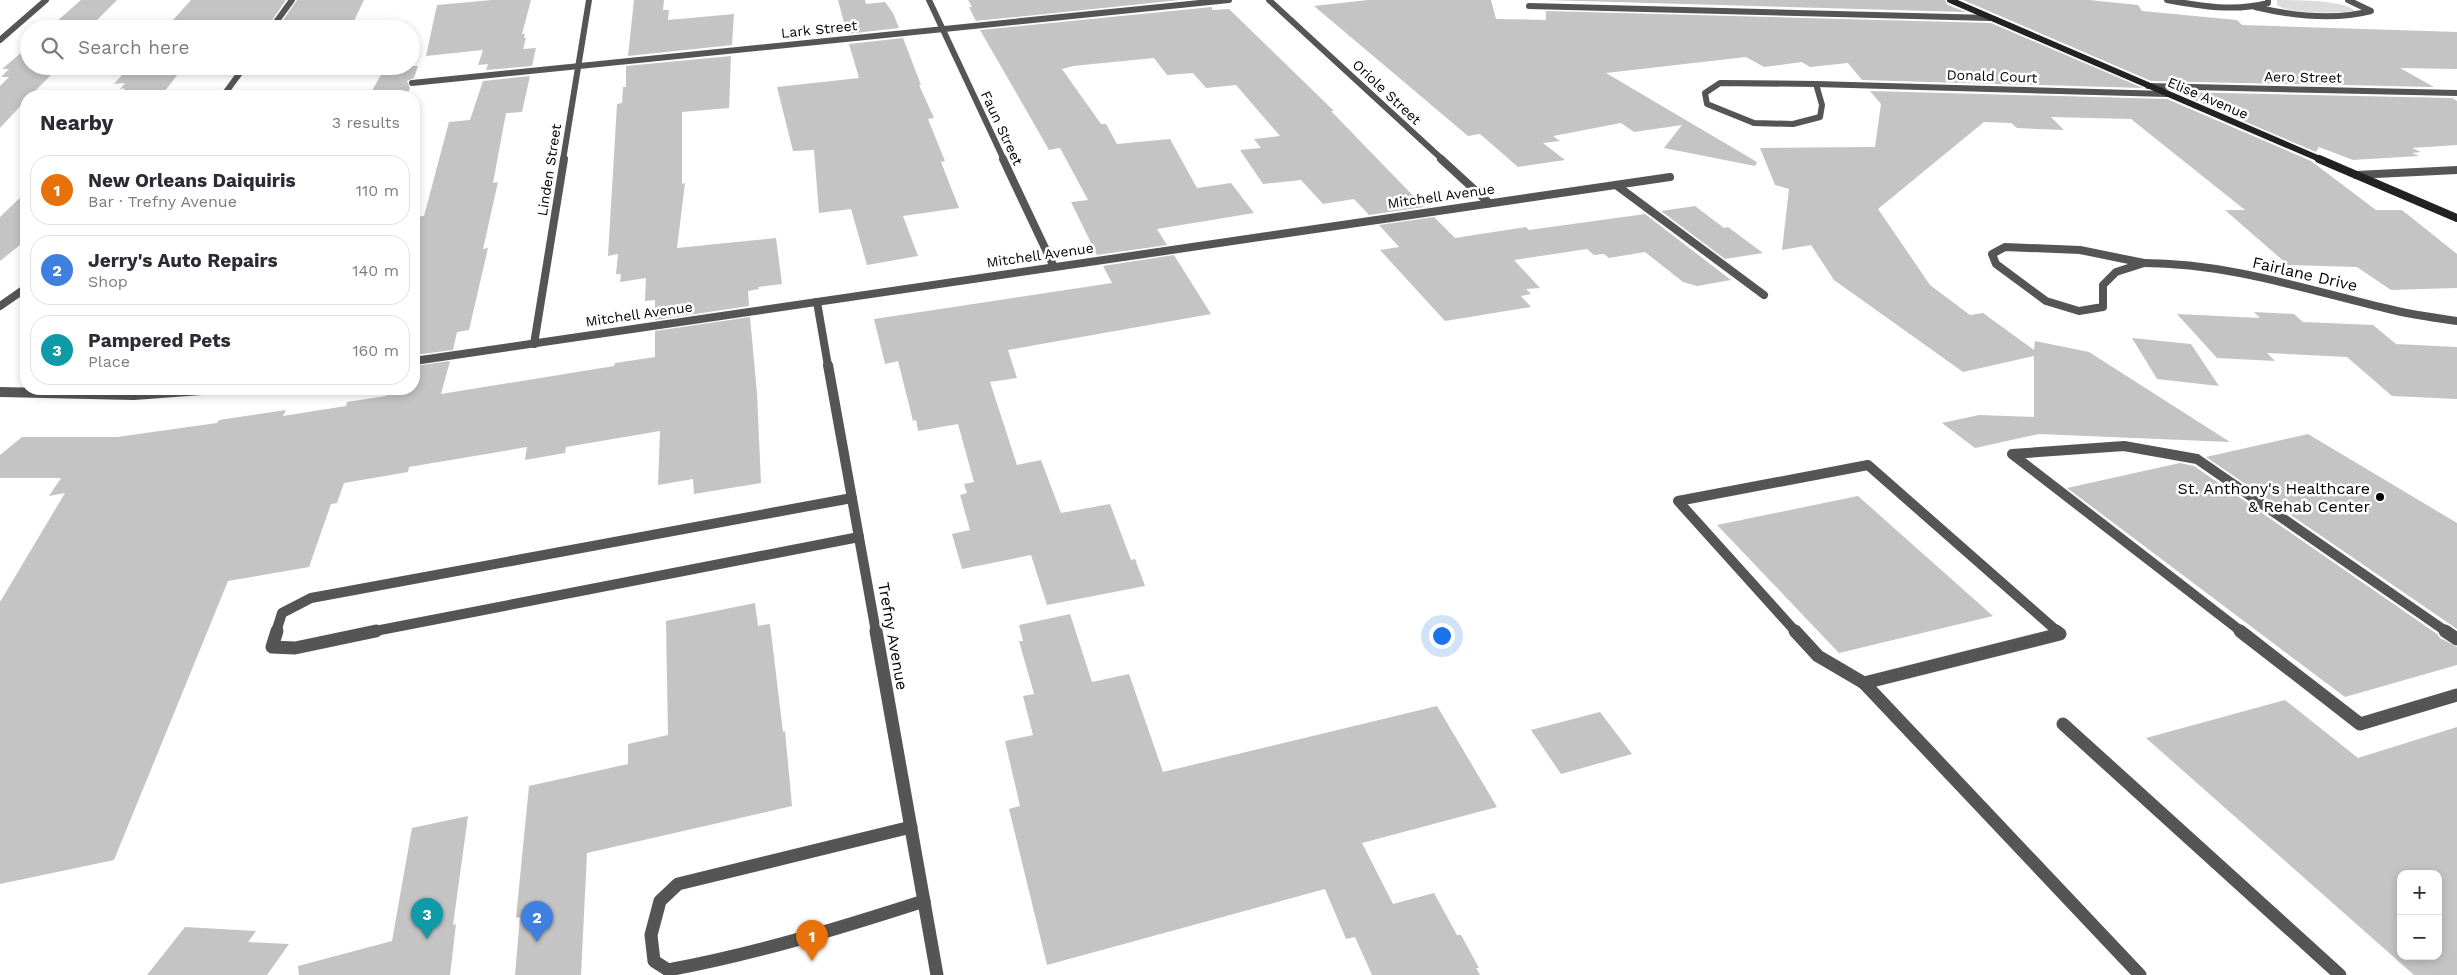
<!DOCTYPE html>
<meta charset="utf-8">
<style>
:root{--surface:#fff;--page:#f7f7f7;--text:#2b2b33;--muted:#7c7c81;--line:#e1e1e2;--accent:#000}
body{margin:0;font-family:"Work Sans",sans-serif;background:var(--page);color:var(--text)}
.controls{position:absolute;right:15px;bottom:15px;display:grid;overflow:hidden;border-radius:10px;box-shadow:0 2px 8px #0003}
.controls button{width:45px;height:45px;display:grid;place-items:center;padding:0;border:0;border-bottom:1px solid var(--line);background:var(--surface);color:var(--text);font:25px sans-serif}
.you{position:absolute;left:1441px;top:635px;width:18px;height:18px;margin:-12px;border:4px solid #fff;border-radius:50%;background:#1a73e8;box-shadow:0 0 0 8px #1a73e833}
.badge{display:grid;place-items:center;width:32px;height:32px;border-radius:50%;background:var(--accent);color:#fff;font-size:16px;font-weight:700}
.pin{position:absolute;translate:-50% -41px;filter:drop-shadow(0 1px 2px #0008)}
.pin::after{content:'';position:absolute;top:26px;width:18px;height:15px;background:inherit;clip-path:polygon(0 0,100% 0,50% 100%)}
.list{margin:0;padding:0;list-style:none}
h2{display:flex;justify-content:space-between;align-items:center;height:65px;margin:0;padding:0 20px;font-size:21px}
h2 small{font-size:16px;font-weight:400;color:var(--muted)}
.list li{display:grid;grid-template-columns:32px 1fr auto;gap:15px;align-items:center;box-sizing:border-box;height:70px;margin:0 10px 10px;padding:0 10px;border:1px solid var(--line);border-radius:20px}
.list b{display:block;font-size:19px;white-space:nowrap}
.list p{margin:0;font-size:16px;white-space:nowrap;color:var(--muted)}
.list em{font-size:16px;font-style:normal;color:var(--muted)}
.icon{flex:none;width:28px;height:28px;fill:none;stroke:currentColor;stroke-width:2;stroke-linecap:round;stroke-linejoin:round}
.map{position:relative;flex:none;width:2457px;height:975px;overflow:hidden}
.search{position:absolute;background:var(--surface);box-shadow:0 2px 8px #0003;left:20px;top:20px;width:400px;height:55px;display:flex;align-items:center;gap:12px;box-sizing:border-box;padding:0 18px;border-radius:28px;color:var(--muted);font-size:19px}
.panel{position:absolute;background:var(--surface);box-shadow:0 2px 8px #0003;left:20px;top:90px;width:400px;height:305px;border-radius:20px}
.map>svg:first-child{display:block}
.green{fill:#dcdcdc}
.building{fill:#c4c4c4;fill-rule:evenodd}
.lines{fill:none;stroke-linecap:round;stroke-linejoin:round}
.lane-far1{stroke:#555;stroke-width:10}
.lane{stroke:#555;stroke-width:13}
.street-far3{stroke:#555;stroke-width:6}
.street-far2{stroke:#555;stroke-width:8}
.street-far1{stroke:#555;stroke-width:10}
.street{stroke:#555;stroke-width:13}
.secondary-far1{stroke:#222;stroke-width:6}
.secondary{stroke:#222;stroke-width:8}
.poi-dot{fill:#000;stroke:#fff;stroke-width:2}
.labels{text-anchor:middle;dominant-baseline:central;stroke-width:5;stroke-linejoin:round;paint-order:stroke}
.far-street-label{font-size:14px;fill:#000;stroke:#fff}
.street-label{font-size:16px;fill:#000;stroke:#fff}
.poi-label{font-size:16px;fill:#000;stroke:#fff;text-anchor:end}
</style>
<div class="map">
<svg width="2457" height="975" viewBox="0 0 2457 975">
<rect width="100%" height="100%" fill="#fff"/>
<!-- green -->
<path class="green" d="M2277 0C2294 0 2345 0 2355 11 2337 13 2292 15 2277 5Z"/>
<!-- building -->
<g class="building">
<path d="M81 0H117L88 29H48Z"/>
<path d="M191 0H286L266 29H165Z"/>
<path d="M297 0H364L350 29H277Z"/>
<path d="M492 0H531L522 34H525L524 38H526L523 49 536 48 532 66 486 70 488 64 478 65 483 50 426 56 437 5Z"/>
<path d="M634 0H664L663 10H669L668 20 734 14 732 45 628 56Z"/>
<path d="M838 0H865L866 4 885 2 893 13 899 28 847 34Z"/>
<path d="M968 0H1180L976 21 969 7H972Z"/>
<path d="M1368 0H1491L1496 19 1546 20V11L1991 23 2143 88 1862 80 1848 63 1810 67 1802 62 1764 67 1746 57 1606 73 1757 162 1755 166 1664 148 1682 125 1634 132 1621 123 1553 136 1560 141 1543 143 1565 160 1518 167 1480 134 1468 136 1314 6Z"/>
<path d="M1546 0H1945L1948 5 1966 12Z"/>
<path d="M1963 0H2089L2138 5 2142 11 2237 20 2242 25 2457 32V69L2400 68 2434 87 2151 81Z"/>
<path d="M1212 7V10L1229 9 1334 111H1331L1424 207 1369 215 1354 199 1323 204 1301 180 1263 184 1240 150 1261 148 1254 139 1280 136 1236 85 1206 88 1193 73 1167 75 1154 58 1073 66 1062 69 1101 124H1106L1117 144 1170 139 1197 188 1231 183 1254 213 1157 229 1167 245 1097 255 1071 202 1088 200 1060 148 1049 150 980 30Z"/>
<path d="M903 38 921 85H919L934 118 928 119 945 161 941 162 959 208 903 216 918 256 867 265 851 209 819 213 814 150 793 151 777 87 859 78 849 44Z"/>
<path d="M29 46V66H49L42 73 54 72 30 96H26V100L0 128V86L9 77H1L9 69H2Z"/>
<path d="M731 56 729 108 682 112V184L685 183 677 248 776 238 782 284 758 287 759 289 748 291 749 306 655 320V300L645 301 646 278 620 282 621 274H616L618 254 608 256 617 104 622 103 623 87H626V66Z"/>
<path d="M130 66H184L161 96H119L125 88 120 89 125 83 114 84Z"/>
<path d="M386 66H418L414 78 407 81 410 88 407 96H369Z"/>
<path d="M530 76 522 112 506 113 493 183 498 182 483 249 488 248 469 330 457 332 453 350 414 355V217L424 216 449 122 470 120 483 81Z"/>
<path d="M1870 91 2167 99 2311 161 2376 210H2402L2457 254V288L2391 290 2357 267 2288 265 2225 210H2245L2131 119 2051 117 2064 130 2017 128 2011 123 1984 122 1878 209 1930 285 1970 315 1983 313 2034 350 2035 341 2089 352 2230 442 2039 434 1975 448 1942 423 1979 415 2034 417V356L1963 372 1834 280 1811 245 1782 250 1789 189 1775 185 1760 148 1875 147 1881 104Z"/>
<path d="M2176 92 2452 98 2457 101V145L2412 148 2421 152 2412 153 2419 156 2353 160 2319 147 2316 152Z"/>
<path d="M26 192V240L0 261V217Z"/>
<path d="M1695 206 1724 228 1728 227 1763 253 1725 259 1661 211Z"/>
<path d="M1645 214 1731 280 1697 286 1683 282 1645 252 1609 258 1604 254 1594 255 1587 249 1514 260 1540 288 1526 289 1531 294 1521 296 1531 307 1445 321 1380 250 1399 247 1379 225 1434 217 1455 238 1526 227 1529 230Z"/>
<path d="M1174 255 1211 314 1008 350 1017 378 990 382 1017 465 1041 460 1061 513 1110 504 1131 560 1135 559 1145 586 1047 605 1031 555 962 569 952 534 970 530 960 495 967 493 964 484 974 482 958 424 918 431 916 420 913 421 898 361 885 364 874 319 1112 283 1103 266Z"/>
<path d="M2254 312 2294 314 2303 322 2373 325 2396 344 2457 347V399L2392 396 2347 357 2267 353 2275 361 2217 358 2177 314 2260 318Z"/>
<path d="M750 317 757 393 761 483 694 494 693 479 658 485 660 431 566 447 565 453 525 460 527 447 409 467 408 472 344 483 337 503 331 504 309 567 228 581 114 860 0 884V602L65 493 49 496 61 478H0V455L22 437H117L217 423 219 420 286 410 283 416 346 406 347 402 386 396 387 394 400 392 401 389H414V366L450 361 441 394 614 366 615 363 655 357V331Z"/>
<path d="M2132 338 2191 344 2219 386 2157 379Z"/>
<path d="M2308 434 2457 523V629L2206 457Z"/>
<path d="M2180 463 2194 466 2437 634 2440 638 2457 647V665L2345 697 2067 488Z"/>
<path d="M1858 496 1993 616 1839 653 1717 525Z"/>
<path d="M755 603 758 626 770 624 783 732 785 731 792 806 587 853 581 975H515L520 917 516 918 529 786 628 764V744L668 735 666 621Z"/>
<path d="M1070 614 1092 682 1129 674 1163 772 1437 706 1497 807 1362 843 1393 904 1434 893 1457 935H1461L1479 968H1476L1480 975H1372L1355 937 1346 939 1325 889 1047 965 1009 809 1020 806 1005 741 1033 735 1023 696 1034 694 1019 641H1023L1019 625Z"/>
<path d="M2285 700 2358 758 2457 727V975H2414L2146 738ZM2401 874H2438V956H2401Z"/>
<path d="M1600 712 1632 754 1561 774 1531 730Z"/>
<path d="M468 816 453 925 456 924 450 975H299L298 966 392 941 412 828Z"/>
<path d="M185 927 256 931 248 942 289 944 267 975H147Z"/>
</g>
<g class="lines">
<!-- lane-far1 -->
<g class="lane-far1">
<path d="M276 632 282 613 311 598 852 498"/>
<path d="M370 632 859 537"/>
<path d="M1796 632 1678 501 1868 465 2058 632"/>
<path d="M2242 632 2012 454 2124 446 2197 459 2447 632"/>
</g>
<!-- lane -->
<g class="lane">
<path d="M277 631 272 647 295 648 376 631"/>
<path d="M1795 631 1818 656 1864 683"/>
<path d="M2240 631 2360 724 2457 695"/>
<path d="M2445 631 2457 639"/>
<path d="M1864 683 2140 975"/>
<path d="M1864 683 2060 634 2056 631"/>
<path d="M2063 724 2340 975"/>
<path d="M911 827 678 884 660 901 651 935 654 961 668 970C755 954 840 928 924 901"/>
</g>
<!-- street-far3 -->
<g class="street-far3">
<path d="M929 0 1004 160"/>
<path d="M1269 0 1443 160"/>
<path d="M2167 0C2201 6 2234 12 2268 3V0"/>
<path d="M1529 6 1990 18"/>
<path d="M2255 7C2293 16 2333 21 2371 11L2348 0"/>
<path d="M271 29 292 0"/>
<path d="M0 40 46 0"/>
<path d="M412 83 1229 0"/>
<path d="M1720 83 1816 84 1822 105 1820 117 1793 124 1754 123 1707 104 1705 93Z"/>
<path d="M1816 84 2167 94"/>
<path d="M2148 86 2457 93"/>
<path d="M223 96 245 66"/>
<path d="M563 160 589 0"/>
</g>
<!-- street-far2 -->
<g class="street-far2">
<path d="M1003 159 1054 267"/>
<path d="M1441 159 1489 203"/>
<path d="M2356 175 2457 170"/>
<path d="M1616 185 1764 295"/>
<path d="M2005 247 2080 250 2144 263 2116 272 2103 285V307L2079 311 2046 301 1996 264 1992 254Z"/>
<path d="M2144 263C2229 263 2311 291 2393 310 2414 315 2436 318 2457 321"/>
<path d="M817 302 828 366"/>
<path d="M0 306 26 288"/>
<path d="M534 344 564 159"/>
<path d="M414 361 1670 177"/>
</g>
<!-- street-far1 -->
<g class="street-far1">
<path d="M828 365 876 632"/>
<path d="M0 392 134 395 215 389"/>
</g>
<!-- street -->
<path class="street" d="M876 631 937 975"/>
<!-- secondary-far1 -->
<path class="secondary-far1" d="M1950 0 2322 160"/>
<!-- secondary -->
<path class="secondary" d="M2319 159 2457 218"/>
</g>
<!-- markers -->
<circle class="poi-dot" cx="2380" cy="497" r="5"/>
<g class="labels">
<!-- far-street labels -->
<g class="far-street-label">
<text transform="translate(819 29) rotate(-6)">Lark Street</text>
<text transform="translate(1992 76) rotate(2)">Donald Court</text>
<text transform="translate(2303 77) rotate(1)">Aero Street</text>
<text transform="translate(1387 92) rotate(43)">Oriole Street</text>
<text transform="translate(2208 98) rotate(23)">Elise Avenue</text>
<text transform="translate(1002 128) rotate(65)">Faun Street</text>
<text transform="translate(549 170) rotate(-81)">Linden Street</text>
<text transform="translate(1441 196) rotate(-8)">Mitchell Avenue</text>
<text transform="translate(1040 255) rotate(-8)">Mitchell Avenue</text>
<text transform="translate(639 314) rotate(-8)">Mitchell Avenue</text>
</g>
<!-- street labels -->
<g class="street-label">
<text transform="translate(2305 274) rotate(13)">Fairlane Drive</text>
<text transform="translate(893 636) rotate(80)">Trefny Avenue</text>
</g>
<!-- poi labels -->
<g class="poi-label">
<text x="2370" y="488">St. Anthony's Healthcare<tspan x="2370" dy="18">&amp; Rehab Center</tspan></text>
</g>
</g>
</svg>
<div class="controls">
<button>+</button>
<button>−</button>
</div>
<div class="you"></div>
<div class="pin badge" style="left:812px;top:961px;background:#e8710a">1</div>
<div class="pin badge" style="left:537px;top:942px;background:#3f7fe0">2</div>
<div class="pin badge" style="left:427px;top:939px;background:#0f9aa8">3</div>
<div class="search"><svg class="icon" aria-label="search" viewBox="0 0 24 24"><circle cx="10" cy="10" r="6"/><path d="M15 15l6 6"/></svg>Search here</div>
<section class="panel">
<h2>Nearby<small>3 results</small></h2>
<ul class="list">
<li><span class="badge" style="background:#e8710a">1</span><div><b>New Orleans Daiquiris</b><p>Bar · Trefny Avenue</p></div><em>110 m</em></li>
<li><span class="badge" style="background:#3f7fe0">2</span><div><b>Jerry's Auto Repairs</b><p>Shop</p></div><em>140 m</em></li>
<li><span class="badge" style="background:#0f9aa8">3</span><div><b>Pampered Pets</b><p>Place</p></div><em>160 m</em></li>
</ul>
</section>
</div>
